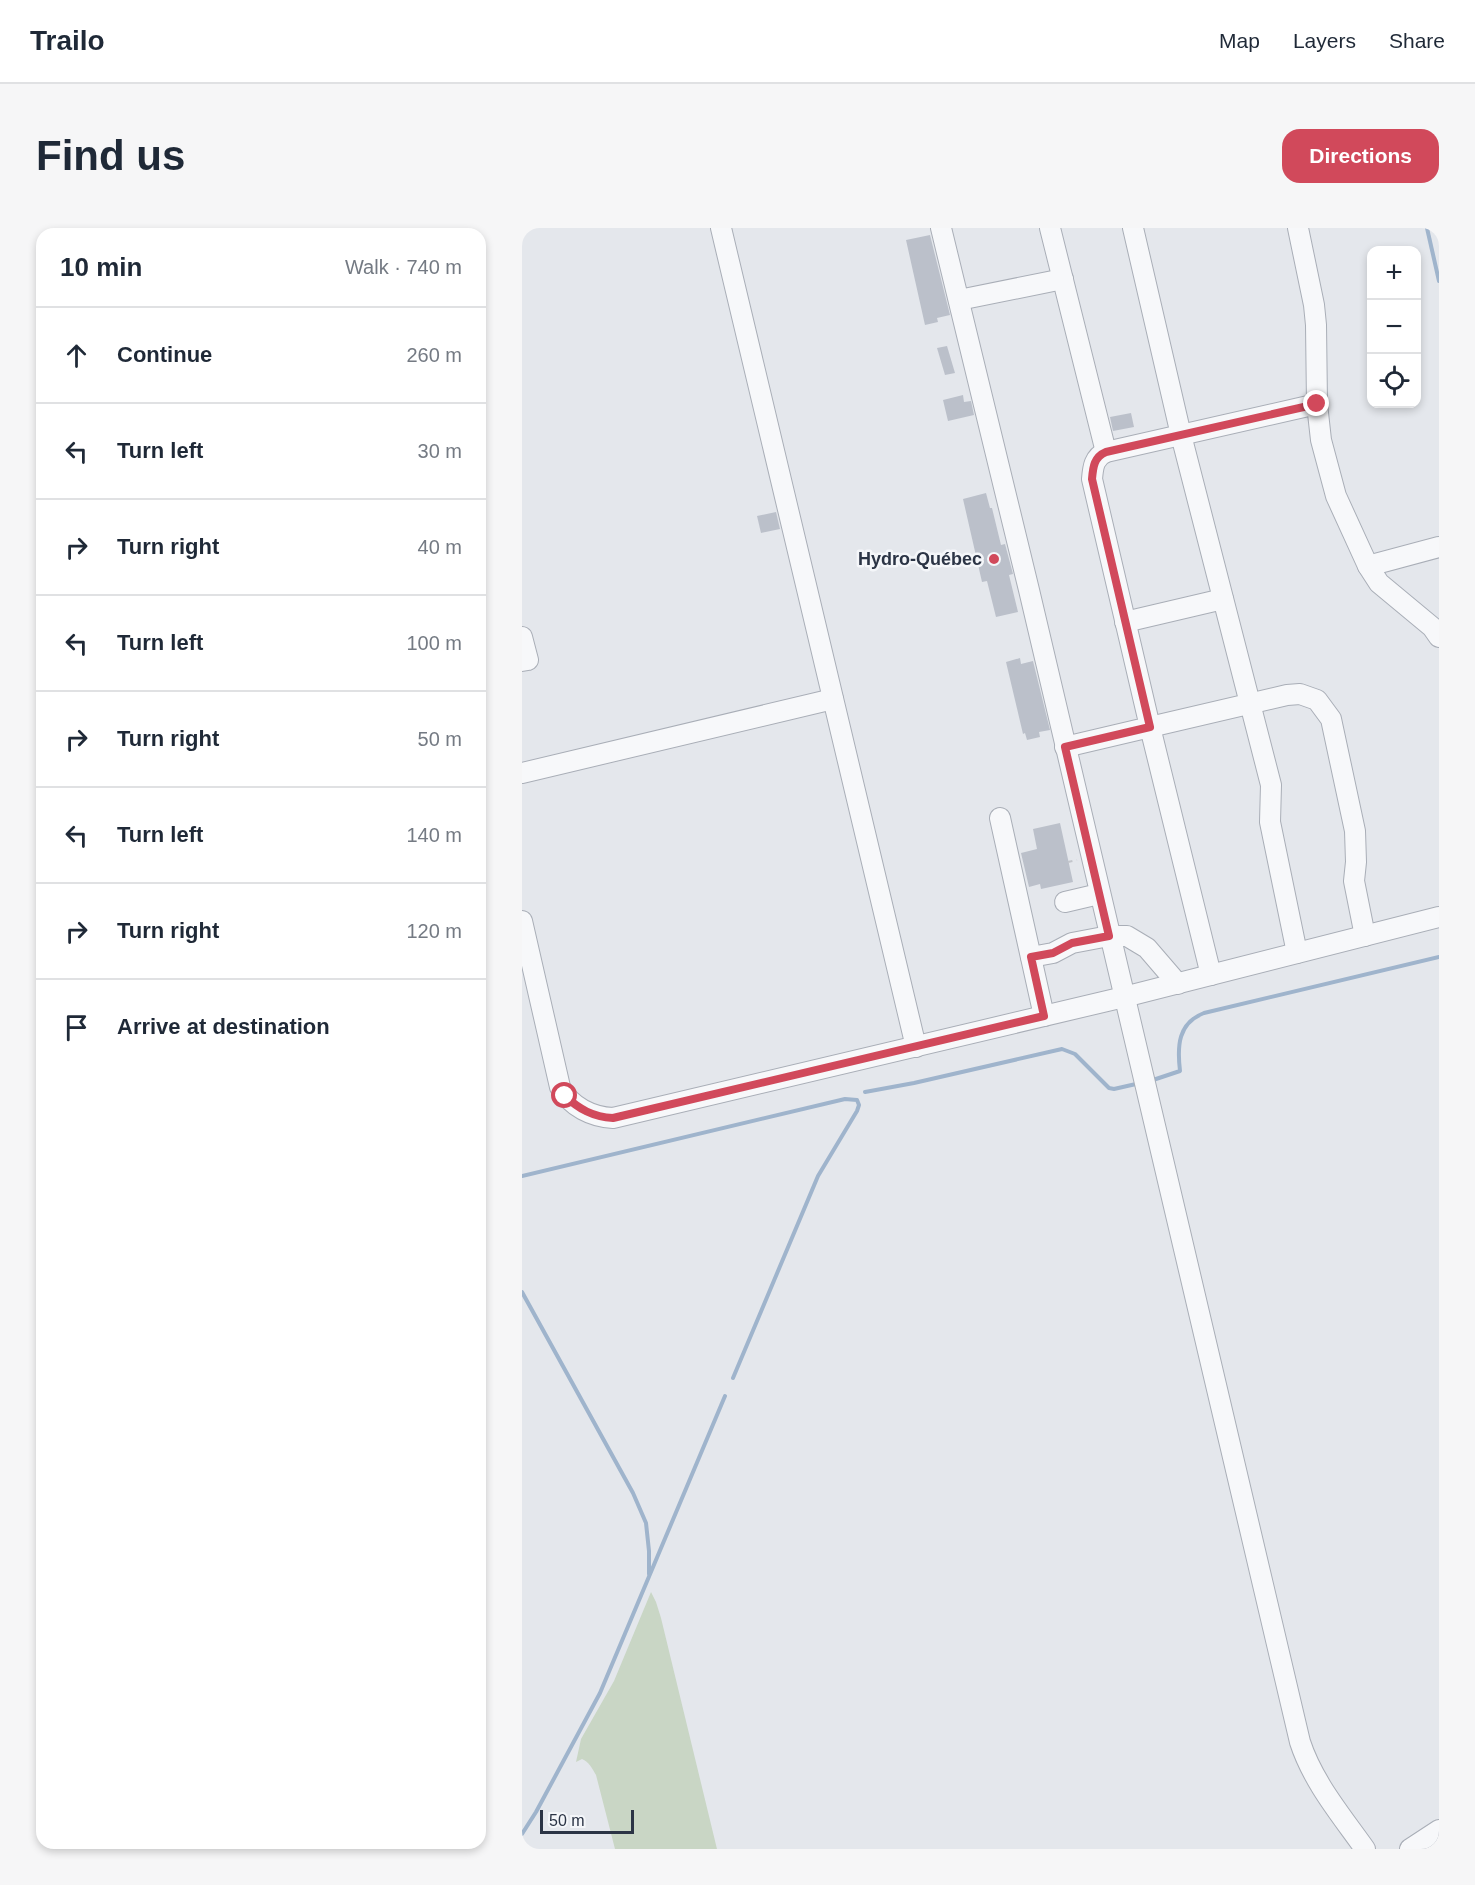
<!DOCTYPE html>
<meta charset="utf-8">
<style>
:root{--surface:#fff;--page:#f6f6f7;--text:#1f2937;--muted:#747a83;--line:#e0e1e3;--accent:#d1495b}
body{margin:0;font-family:Helvetica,sans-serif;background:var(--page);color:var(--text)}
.controls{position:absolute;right:18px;top:18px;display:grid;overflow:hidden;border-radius:12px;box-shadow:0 3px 9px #0003}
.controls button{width:54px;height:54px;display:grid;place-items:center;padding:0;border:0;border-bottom:2px solid var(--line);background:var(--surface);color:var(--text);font:30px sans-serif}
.scale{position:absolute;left:18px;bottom:15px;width:94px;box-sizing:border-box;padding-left:6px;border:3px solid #2b3445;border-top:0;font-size:16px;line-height:21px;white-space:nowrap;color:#2b3445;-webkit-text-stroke:4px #f4f6f9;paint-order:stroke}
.stop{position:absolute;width:18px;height:18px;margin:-14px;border:4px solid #d1495b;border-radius:50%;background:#fff}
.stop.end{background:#d1495b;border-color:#fff;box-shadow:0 2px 6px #0008}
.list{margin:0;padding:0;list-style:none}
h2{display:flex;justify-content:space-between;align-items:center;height:78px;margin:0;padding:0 24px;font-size:26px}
h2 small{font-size:20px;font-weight:400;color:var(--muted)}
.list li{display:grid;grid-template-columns:39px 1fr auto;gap:18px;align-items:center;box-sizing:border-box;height:96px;padding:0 24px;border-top:2px solid var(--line)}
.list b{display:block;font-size:22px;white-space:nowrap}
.list em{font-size:20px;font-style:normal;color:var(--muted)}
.icon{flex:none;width:33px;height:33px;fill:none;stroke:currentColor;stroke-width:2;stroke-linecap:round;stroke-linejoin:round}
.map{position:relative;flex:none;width:917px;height:1621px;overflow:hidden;border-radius:18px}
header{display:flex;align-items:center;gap:36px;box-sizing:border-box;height:84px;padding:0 30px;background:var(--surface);border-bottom:2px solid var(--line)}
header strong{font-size:28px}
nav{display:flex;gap:33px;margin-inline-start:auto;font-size:21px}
.intro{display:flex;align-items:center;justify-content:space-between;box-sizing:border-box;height:144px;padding:0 36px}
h1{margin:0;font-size:42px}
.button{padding:15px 27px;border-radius:18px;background:var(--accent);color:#fff;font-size:21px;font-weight:700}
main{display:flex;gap:36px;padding:0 36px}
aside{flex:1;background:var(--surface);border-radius:18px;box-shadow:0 3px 9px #0003}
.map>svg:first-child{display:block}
.green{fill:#c9d6c5}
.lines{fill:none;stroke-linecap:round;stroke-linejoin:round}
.stream{stroke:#9fb4cc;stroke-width:4}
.building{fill:#bbc0ca}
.minor-casing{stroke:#a9aeb7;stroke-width:22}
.path{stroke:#c2c5cb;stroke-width:2;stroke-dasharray:4.5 4.5;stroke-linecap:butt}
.minor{stroke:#f7f8fa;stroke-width:20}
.route{stroke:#d1495b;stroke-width:8}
.poi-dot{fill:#d1495b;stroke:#f4f6f9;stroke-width:2}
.labels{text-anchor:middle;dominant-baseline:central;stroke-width:5;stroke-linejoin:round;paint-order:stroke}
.poi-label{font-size:18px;font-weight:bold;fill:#2b3445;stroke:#f4f6f9;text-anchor:end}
</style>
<header>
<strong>Trailo</strong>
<nav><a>Map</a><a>Layers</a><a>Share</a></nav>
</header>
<div class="intro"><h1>Find us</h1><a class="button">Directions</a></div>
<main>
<aside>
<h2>10 min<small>Walk · 740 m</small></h2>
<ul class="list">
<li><svg class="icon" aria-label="ahead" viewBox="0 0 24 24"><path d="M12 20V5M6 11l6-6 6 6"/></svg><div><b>Continue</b></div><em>260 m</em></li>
<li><svg class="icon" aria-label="left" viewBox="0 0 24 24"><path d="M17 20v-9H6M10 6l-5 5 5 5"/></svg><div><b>Turn left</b></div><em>30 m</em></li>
<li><svg class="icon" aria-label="right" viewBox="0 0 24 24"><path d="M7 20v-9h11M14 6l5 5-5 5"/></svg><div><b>Turn right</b></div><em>40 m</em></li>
<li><svg class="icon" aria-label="left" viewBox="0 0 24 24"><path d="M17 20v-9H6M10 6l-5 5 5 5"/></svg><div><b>Turn left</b></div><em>100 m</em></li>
<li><svg class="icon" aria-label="right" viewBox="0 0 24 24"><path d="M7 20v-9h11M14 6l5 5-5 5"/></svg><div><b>Turn right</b></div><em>50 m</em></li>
<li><svg class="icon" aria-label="left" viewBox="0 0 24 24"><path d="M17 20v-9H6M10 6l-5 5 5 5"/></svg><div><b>Turn left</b></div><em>140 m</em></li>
<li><svg class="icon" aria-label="right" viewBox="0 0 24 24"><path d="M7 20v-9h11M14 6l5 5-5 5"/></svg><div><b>Turn right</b></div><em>120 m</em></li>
<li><svg class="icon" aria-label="arrive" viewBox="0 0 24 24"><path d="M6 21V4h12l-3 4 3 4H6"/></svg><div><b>Arrive at destination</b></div></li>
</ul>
</aside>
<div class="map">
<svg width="917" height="1621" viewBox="0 0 917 1621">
<rect width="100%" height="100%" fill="#e4e7ec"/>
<!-- green -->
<path class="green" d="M129 1364 134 1374 139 1390 195 1621H93L74 1547C70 1540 67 1534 60 1531L54 1534 59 1511 92 1453Z"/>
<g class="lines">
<!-- stream -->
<g class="stream">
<path d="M905 0 917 53"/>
<path d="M631 852 658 843C655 818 656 795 682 785L917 729"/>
<path d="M343 864 392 855 540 821 553 826 587 860 592 861 614 856"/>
<path d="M0 948 323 871 335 872 337 877 335 883 296 948 211 1150"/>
<path d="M0 1064 111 1265 124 1295 127 1323V1346"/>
<path d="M0 1606 14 1584 78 1465 203 1168"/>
</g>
</g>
<!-- building -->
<g class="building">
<path d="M408 7 428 87 415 90 416 94 403 97 384 12Z"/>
<path d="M425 118 433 145 423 147 415 120Z"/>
<path d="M441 167 442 174 449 173 452 187 426 193 421 172Z"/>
<path d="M609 185 612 199 591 203 588 189Z"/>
<path d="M464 265 468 280H470L479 317 483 316 491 346 487 347 496 384 474 389 465 353 460 354 441 271Z"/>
<path d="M254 284 258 301 239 305 235 288Z"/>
<path d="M498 430 499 436 511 433 528 502 517 504 518 509 505 512 503 505 501 506 484 434Z"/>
<path d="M538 595 551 654 519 661 518 656 507 659 499 625 515 621 511 601Z"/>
</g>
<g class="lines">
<defs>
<g id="minor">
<path d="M199 0 394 819"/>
<path d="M419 0 507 362 778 1514C791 1554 819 1587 843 1621"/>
<path d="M528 0 584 224"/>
<path d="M611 0 659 207 749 557 748 594 775 725"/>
<path d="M776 0 792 77 794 97 795 176 799 212 814 268 846 338 857 355 910 399 917 409"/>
<path d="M437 72 541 51"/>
<path d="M846 338 917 319"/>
<path d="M603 394 701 371"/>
<path d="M0 409 6 432 0 433"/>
<path d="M543 519 628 499 570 251C571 239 572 229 584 224L795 176"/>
<path d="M0 545 311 471"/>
<path d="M478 590 522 788"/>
<path d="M543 674 577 666"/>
<path d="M0 693 38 859C49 879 70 889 91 890L602 769 917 689"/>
<path d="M509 729 531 725 550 715 587 708H605L625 720 656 756"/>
<path d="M689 747 628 499 765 467 778 466 795 472 809 491 833 603 834 634 832 653 843 708"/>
<path d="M888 1621 917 1602"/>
</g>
</defs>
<!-- minor casing -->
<use href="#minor" class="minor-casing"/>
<!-- path -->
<path class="path" d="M546 634 555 632"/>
<!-- minor -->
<use href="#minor" class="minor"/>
</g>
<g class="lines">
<!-- route -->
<path class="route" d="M43 868C57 881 71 889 91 890L522 788 509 729 531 725 550 715 587 708 543 519 628 499 570 251C571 239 572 229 584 224L795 176"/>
</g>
<!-- markers -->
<circle class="poi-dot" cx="472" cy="331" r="6"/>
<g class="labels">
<!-- poi labels -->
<g class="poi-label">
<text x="460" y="331">Hydro-Québec</text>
</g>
</g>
</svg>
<div class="controls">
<button>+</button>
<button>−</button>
<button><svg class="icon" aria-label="locate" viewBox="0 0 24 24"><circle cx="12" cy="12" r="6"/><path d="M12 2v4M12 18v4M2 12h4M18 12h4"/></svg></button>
</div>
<div class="scale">50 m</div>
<div class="stop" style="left:43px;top:868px"></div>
<div class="stop end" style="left:795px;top:176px"></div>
</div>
</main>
